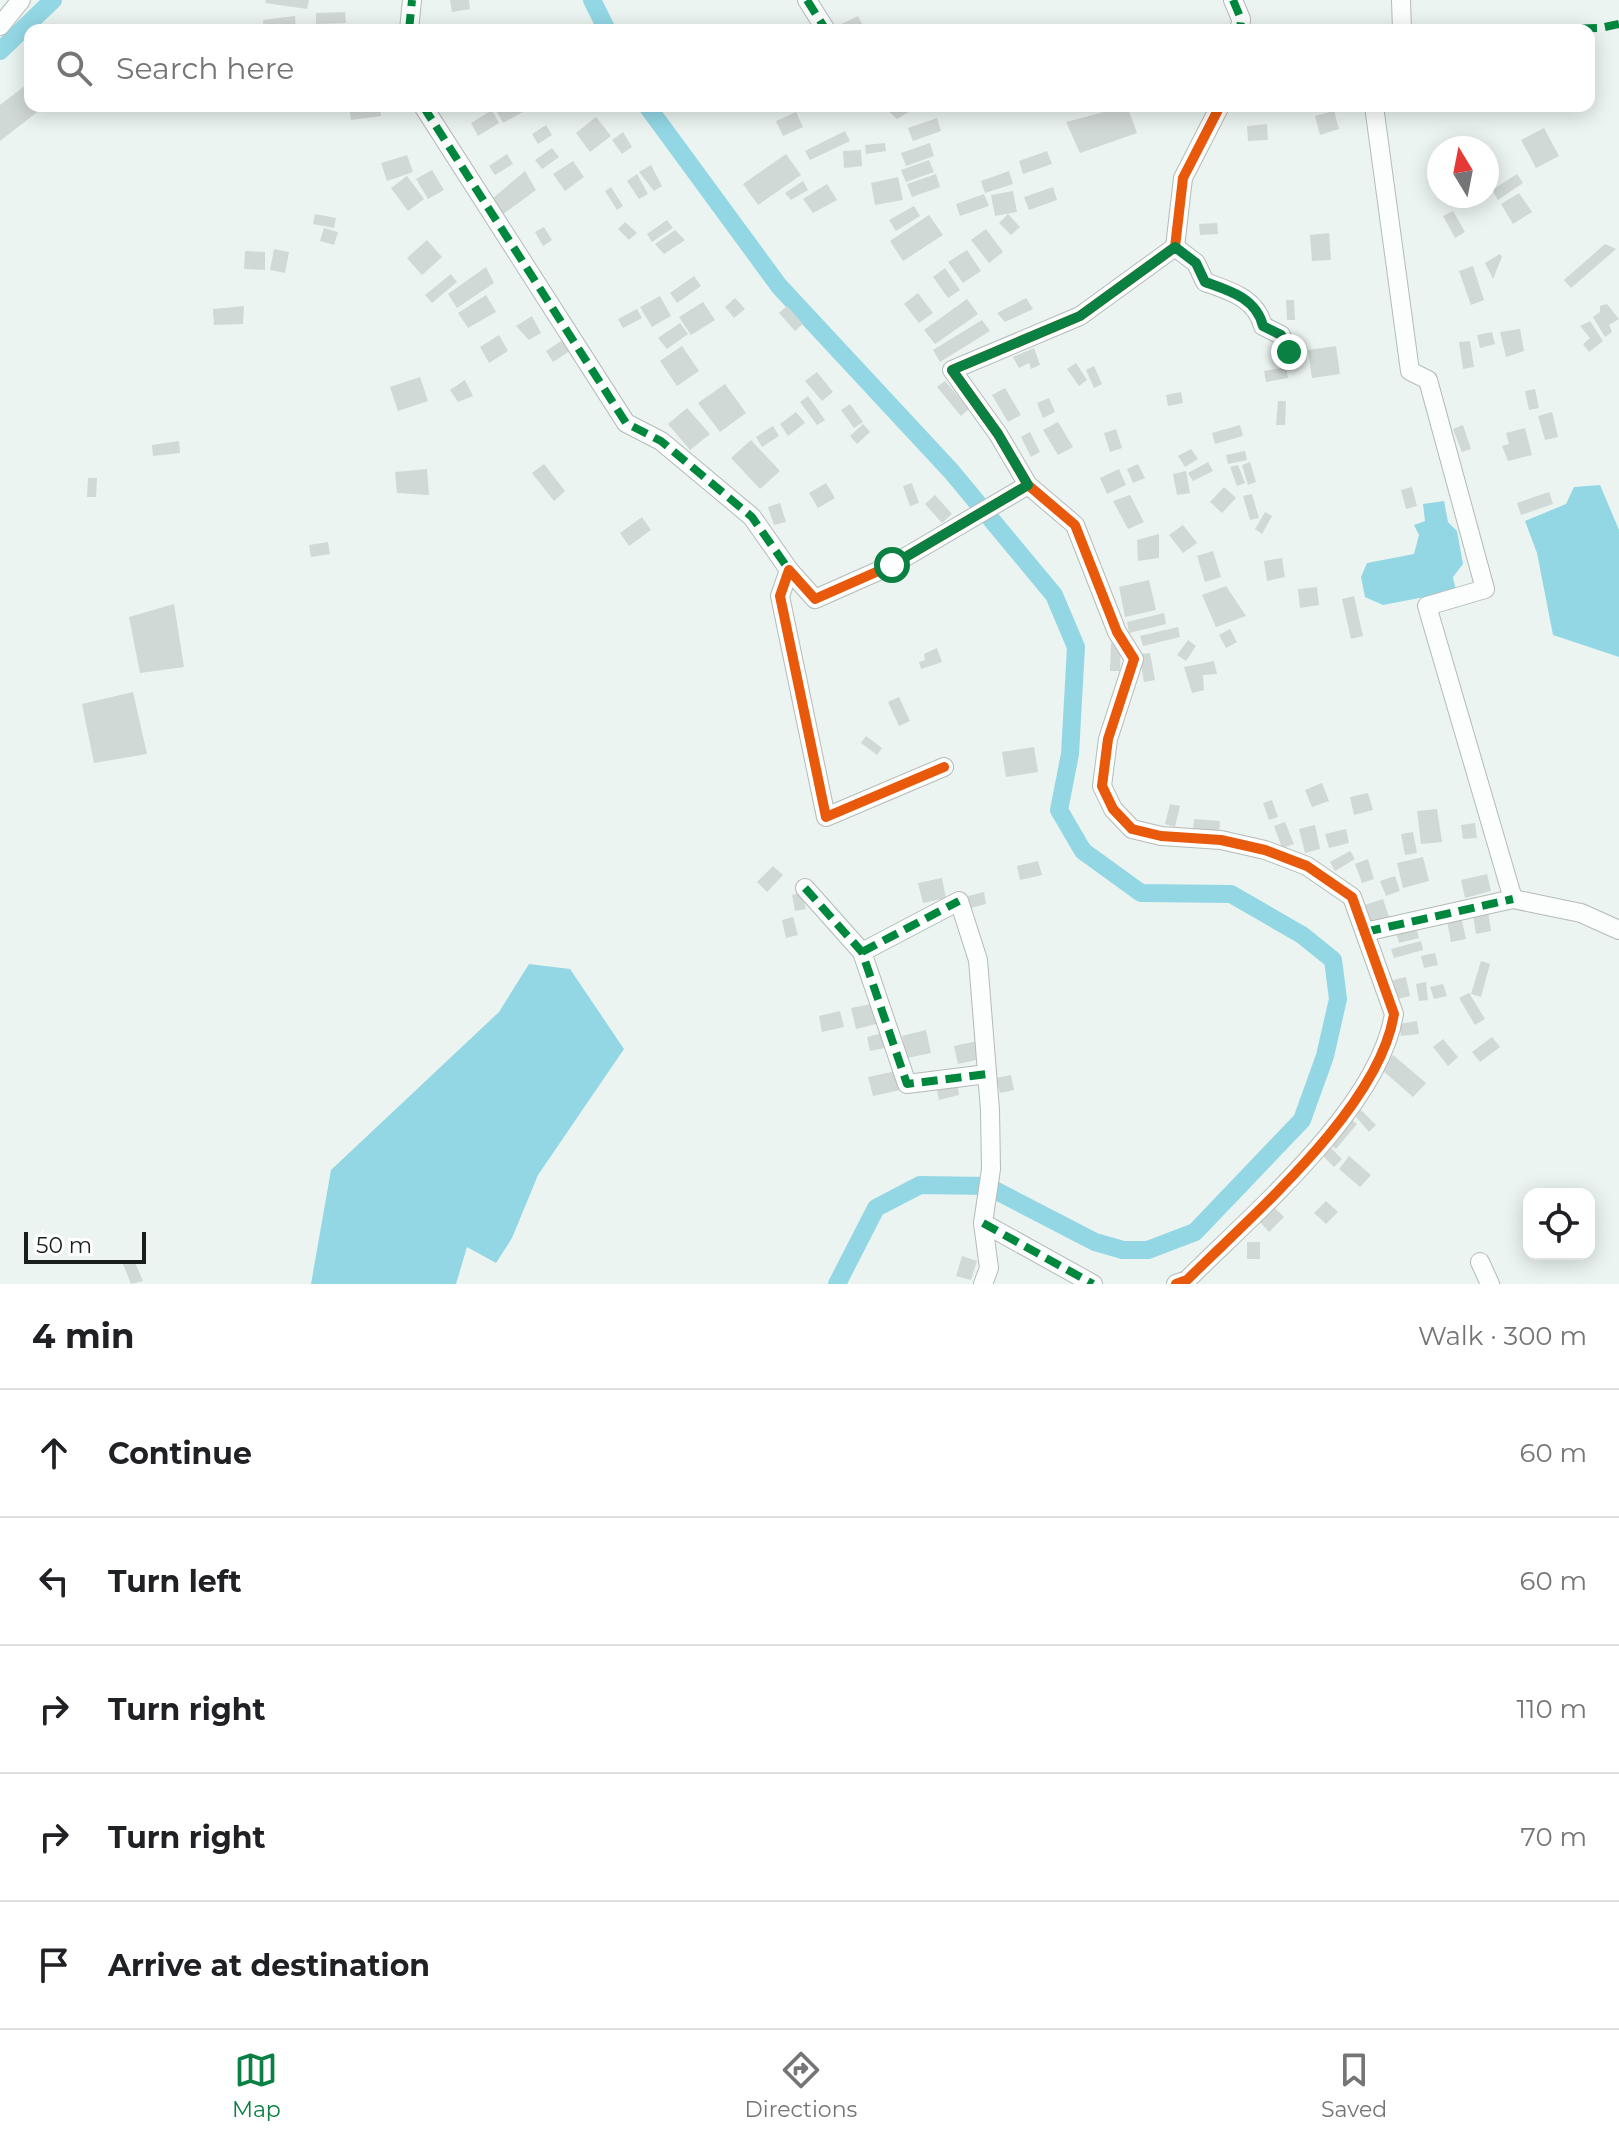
<!DOCTYPE html>
<meta charset="utf-8">
<style>
:root{--surface:#fff;--page:#f6f6f6;--text:#202124;--muted:#757577;--line:#e0e0e0;--accent:#0b8043}
body{margin:0;font-family:Montserrat,sans-serif;background:var(--page);color:var(--text)}
.controls{position:absolute;right:24px;bottom:24px;display:grid;overflow:hidden;border-radius:16px;box-shadow:0 4px 20px #0003}
.controls button{width:72px;height:72px;display:grid;place-items:center;padding:0;border:0;border-bottom:2px solid var(--line);background:var(--surface);color:var(--text);font:40px sans-serif}
.compass{position:absolute;left:1427px;top:136px;width:72px;height:72px;border-radius:50%;background:var(--surface);box-shadow:0 4px 20px #0003;rotate:350deg}
.scale{position:absolute;left:24px;bottom:20px;width:122px;box-sizing:border-box;padding-left:8px;border:4px solid #181e1b;border-top:0;font-size:22px;line-height:28px;white-space:nowrap;color:#181e1b;-webkit-text-stroke:6px #fff;paint-order:stroke}
.stop{position:absolute;width:24px;height:24px;margin:-18px;border:6px solid #0b8043;border-radius:50%;background:#fff}
.stop.end{background:#0b8043;border-color:#fff;box-shadow:0 2px 8px #0008}
.list{margin:0;padding:0;list-style:none}
h2{display:flex;justify-content:space-between;align-items:center;height:104px;margin:0;padding:0 32px;font-size:34px}
h2 small{font-size:26px;font-weight:400;color:var(--muted)}
.list li{display:grid;grid-template-columns:52px 1fr auto;gap:24px;align-items:center;box-sizing:border-box;height:128px;padding:0 32px;border-top:2px solid var(--line)}
.list b{display:block;font-size:30px;white-space:nowrap}
.list em{font-size:26px;font-style:normal;color:var(--muted)}
.icon{flex:none;width:44px;height:44px;fill:none;stroke:currentColor;stroke-width:2;stroke-linecap:round;stroke-linejoin:round}
.map{position:relative;flex:none;width:1619px;height:1284px;overflow:hidden}
.search{position:absolute;background:var(--surface);box-shadow:0 4px 20px #0003;left:24px;right:24px;top:24px;height:88px;display:flex;align-items:center;gap:20px;box-sizing:border-box;padding:0 28px;border-radius:16px;color:var(--muted);font-size:30px}
.sheet{height:744px;background:var(--surface)}
nav{display:flex;justify-content:space-around;align-items:center;box-sizing:border-box;height:112px;border-top:2px solid var(--line);background:var(--surface);font-size:22px;color:var(--muted)}
nav a{display:grid;justify-items:center;gap:4px}
nav .on{color:var(--accent)}
.map>svg:first-child{display:block}
.water{fill:#93d7e5}
.lines{fill:none;stroke-linecap:round;stroke-linejoin:round}
.canal{stroke:#93d7e5;stroke-width:18}
.building{fill:#d1d9d7}
.minor-casing{stroke:#b4bbb8;stroke-width:20}
.minor{stroke:#fcfdfd;stroke-width:18}
.quiet{stroke:#00873e;stroke-width:8;stroke-dasharray:16 8;stroke-linecap:butt}
.cycleway-casing{stroke:#fff;stroke-width:15}
.cycleway{stroke:#e8590c;stroke-width:10}
.route{stroke:#0b8043;stroke-width:10}
</style>
<div class="map">
<svg width="1619" height="1284" viewBox="0 0 1619 1284">
<rect width="100%" height="100%" fill="#ebf4f0"/>
<!-- water -->
<g class="water">
<path d="M1600 485 1619 530V657L1553 635 1537 553 1525 521 1566 504 1574 487Z"/>
<path d="M1444 501 1448 522 1457 531 1463 564 1453 577 1456 591 1383 605 1365 597 1361 577 1367 563 1414 554 1419 535 1414 525 1425 521 1423 504Z"/>
<path d="M529 964 570 969 624 1049 538 1175 512 1238 496 1263 467 1247 456 1284H311L331 1170 499 1012Z"/>
</g>
<g class="lines">
<!-- canal -->
<g class="canal">
<path d="M592 0 607 30"/>
<path d="M0 51 53 0"/>
<path d="M647 106 779 286 951 471 1054 595 1076 647 1070 754 1059 810 1083 851 1141 893 1231 894 1302 935 1333 960 1338 999 1325 1056 1302 1120 1195 1232 1148 1250H1123L1095 1242 987 1186 920 1185 876 1208 837 1284"/>
</g>
</g>
<!-- building -->
<g class="building">
<path d="M266 0H309L307 9 265 3Z"/>
<path d="M450 0H469L470 9 452 12Z"/>
<path d="M345 12 346 23 316 24V13Z"/>
<path d="M295 16 296 30H264L263 20Z"/>
<path d="M858 16 865 30H842L839 25Z"/>
<path d="M30 82V106H45L0 141V105Z"/>
<path d="M349 106H380L381 116 351 120Z"/>
<path d="M508 106H529L530 108 503 123 497 112Z"/>
<path d="M883 106H919L897 119Z"/>
<path d="M1127 106 1137 133 1080 153 1066 122Z"/>
<path d="M492 110 499 123 478 136 471 123Z"/>
<path d="M1334 111 1339 129 1320 135 1315 116Z"/>
<path d="M796 112 803 127 783 136 776 121Z"/>
<path d="M596 117 611 136 590 152 576 133Z"/>
<path d="M937 118 941 131 913 141 908 128Z"/>
<path d="M1267 124 1268 140 1248 141 1247 126Z"/>
<path d="M546 125 552 135 538 144 532 134Z"/>
<path d="M1544 128 1559 156 1536 168 1521 140Z"/>
<path d="M845 131 850 141 810 160 805 151Z"/>
<path d="M623 132 632 147 622 154 612 140Z"/>
<path d="M885 143 886 151 866 154 865 145Z"/>
<path d="M930 143 934 156 906 166 901 153Z"/>
<path d="M552 148 559 157 542 169 535 160Z"/>
<path d="M861 150 862 166 844 168 843 151Z"/>
<path d="M1047 151 1052 164 1023 174 1019 161Z"/>
<path d="M507 154 513 164 495 175 489 166Z"/>
<path d="M786 154 801 175 758 205 743 184Z"/>
<path d="M407 155 413 172 387 181 381 163Z"/>
<path d="M929 160 934 172 906 182 901 170Z"/>
<path d="M573 161 584 177 565 191 553 174Z"/>
<path d="M651 165 662 186 654 191 639 172Z"/>
<path d="M432 170 444 190 428 199 416 179Z"/>
<path d="M525 171 536 190 502 215 493 198Z"/>
<path d="M1009 171 1013 184 985 193 981 181Z"/>
<path d="M637 174 648 194 639 199 627 181Z"/>
<path d="M936 174 940 187 912 197 907 184Z"/>
<path d="M1517 174 1523 183 1498 200 1492 190Z"/>
<path d="M407 176 424 199 408 211 391 188Z"/>
<path d="M898 177 903 200 875 205 871 183Z"/>
<path d="M803 181 808 190 791 200 785 193Z"/>
<path d="M827 184 837 200 813 213 803 199Z"/>
<path d="M611 187 623 206 617 210 605 191Z"/>
<path d="M1053 187 1057 200 1029 210 1024 197Z"/>
<path d="M1013 191 1017 212 995 216 991 195Z"/>
<path d="M1519 193 1532 212 1513 224 1501 204Z"/>
<path d="M984 194 989 206 960 216 956 204Z"/>
<path d="M914 206 920 216 896 231 889 220Z"/>
<path d="M1453 211 1465 232 1455 238 1443 216Z"/>
<path d="M315 214 336 218 334 228 313 224Z"/>
<path d="M1008 214 1020 227 1011 235 999 223Z"/>
<path d="M929 215 943 235 903 261 890 241Z"/>
<path d="M667 220 673 228 652 242 647 234Z"/>
<path d="M625 222 637 233 629 240 618 229Z"/>
<path d="M1217 223 1218 234 1200 235 1199 224Z"/>
<path d="M544 227 552 240 543 246 535 232Z"/>
<path d="M324 228 338 232 334 245 320 241Z"/>
<path d="M986 229 1003 252 989 263 971 240Z"/>
<path d="M675 230 685 240 664 254 655 244Z"/>
<path d="M1329 233 1331 260 1312 261 1310 235Z"/>
<path d="M427 240 442 257 422 275 407 258Z"/>
<path d="M1605 244 1616 249 1571 288 1564 280Z"/>
<path d="M274 249 289 252 285 273 270 270Z"/>
<path d="M967 250 981 271 963 283 948 262Z"/>
<path d="M245 251 265 252V270L244 269Z"/>
<path d="M1500 254 1502 257 1493 279 1485 263Z"/>
<path d="M1473 266 1484 300 1471 305 1459 271Z"/>
<path d="M486 267 494 283 457 308 448 294Z"/>
<path d="M945 268 960 290 948 298 933 277Z"/>
<path d="M451 274 457 282 432 303 425 295Z"/>
<path d="M694 276 701 286 677 303 670 293Z"/>
<path d="M918 293 933 313 919 323 904 304Z"/>
<path d="M486 295 496 312 468 328 458 313Z"/>
<path d="M660 296 671 316 652 327 640 307Z"/>
<path d="M735 298 745 309 734 318 725 307Z"/>
<path d="M1026 298 1033 309 1005 322 997 313Z"/>
<path d="M967 299 978 314 935 344 924 330Z"/>
<path d="M1286 300H1294L1295 320H1287Z"/>
<path d="M703 302 715 320 691 335 679 317Z"/>
<path d="M1607 304 1619 319 1609 325 1612 332 1605 337 1593 317 1600 312V306Z"/>
<path d="M244 306 243 324 214 325 213 309Z"/>
<path d="M787 306 803 324 795 331 779 313Z"/>
<path d="M637 309 642 318 623 328 618 319Z"/>
<path d="M532 316 541 333 529 340 516 326Z"/>
<path d="M982 320 990 331 940 362 933 350Z"/>
<path d="M1590 321 1603 341 1589 352 1583 344 1590 338 1580 326Z"/>
<path d="M680 323 688 334 667 349 658 338Z"/>
<path d="M1520 329 1524 351 1506 357 1500 332Z"/>
<path d="M1492 332 1495 344 1480 348 1477 335Z"/>
<path d="M499 335 508 351 489 363 480 347Z"/>
<path d="M564 339 571 350 553 362 546 351Z"/>
<path d="M1470 341 1474 367 1463 369 1459 342Z"/>
<path d="M682 346 699 371 677 386 660 361Z"/>
<path d="M1336 346 1340 374 1312 378 1308 350Z"/>
<path d="M1034 348 1040 365 1031 369 1029 363 1019 368 1013 357Z"/>
<path d="M1076 363 1087 380 1079 386 1067 369Z"/>
<path d="M1094 366 1102 384 1094 388 1086 370Z"/>
<path d="M1286 367 1288 378 1266 382 1264 371Z"/>
<path d="M817 372 833 392 822 401 805 381Z"/>
<path d="M420 377 428 401 398 411 390 387Z"/>
<path d="M465 380 473 396 458 402 450 390Z"/>
<path d="M945 381 969 409 961 416 937 387Z"/>
<path d="M725 384 746 413 720 432 698 403Z"/>
<path d="M1005 388 1021 415 1008 422 992 395Z"/>
<path d="M1535 389 1539 408 1529 410 1525 391Z"/>
<path d="M1181 392 1183 403 1168 406 1166 395Z"/>
<path d="M808 396 825 420 817 425 800 402Z"/>
<path d="M1049 398 1055 412 1043 418 1037 403Z"/>
<path d="M1278 401H1286L1285 425H1276Z"/>
<path d="M850 404 863 422 854 428 841 410Z"/>
<path d="M687 408 710 434 690 450 668 424Z"/>
<path d="M796 412 805 423 788 436 780 424Z"/>
<path d="M1552 412 1558 437 1545 440 1538 416Z"/>
<path d="M1058 422 1073 447 1058 455 1043 430Z"/>
<path d="M863 424 870 432 857 444 850 436Z"/>
<path d="M1240 425 1243 436 1215 444 1212 433Z"/>
<path d="M1463 425 1471 449 1462 452 1453 429Z"/>
<path d="M773 426 779 436 762 447 756 437Z"/>
<path d="M1525 428 1532 455 1508 461 1502 446 1509 444 1506 433Z"/>
<path d="M1116 429 1122 448 1110 452 1104 433Z"/>
<path d="M1030 432 1040 452 1031 457 1021 437Z"/>
<path d="M751 440 780 471 760 489 731 458Z"/>
<path d="M179 441 180 453 153 456 152 445Z"/>
<path d="M1191 449 1198 459 1185 467 1178 456Z"/>
<path d="M1245 451 1247 460 1228 464 1226 455Z"/>
<path d="M1208 462 1213 471 1193 481 1188 473Z"/>
<path d="M1250 462 1256 482 1248 485 1242 465Z"/>
<path d="M544 464 565 491 554 501 532 473Z"/>
<path d="M1138 464 1145 478 1133 483 1127 469Z"/>
<path d="M1238 465 1245 483 1237 486 1230 467Z"/>
<path d="M427 469 429 495 397 493 395 472Z"/>
<path d="M1119 469 1126 485 1107 494 1100 478Z"/>
<path d="M1186 471 1190 493 1177 495 1173 474Z"/>
<path d="M88 478H97L96 497H87Z"/>
<path d="M826 483 835 498 818 508 809 493Z"/>
<path d="M912 483 919 503 910 506 903 486Z"/>
<path d="M1224 487 1236 498 1222 513 1210 502Z"/>
<path d="M1412 487 1417 506 1406 509 1401 490Z"/>
<path d="M1549 492 1553 504 1521 515 1517 503Z"/>
<path d="M1252 494 1259 518 1250 520 1243 496Z"/>
<path d="M935 495 952 514 942 523 925 504Z"/>
<path d="M1130 495 1144 522 1128 529 1113 501Z"/>
<path d="M780 503 786 522 774 525 768 507Z"/>
<path d="M1265 512 1272 516 1262 534 1255 529Z"/>
<path d="M642 517 651 530 629 546 620 533Z"/>
<path d="M1183 525 1197 543 1183 553 1169 535Z"/>
<path d="M1159 534V558L1138 561 1137 540Z"/>
<path d="M328 542 330 554 311 557 309 545Z"/>
<path d="M1213 551 1221 577 1205 582 1197 556Z"/>
<path d="M1282 558 1285 577 1267 581 1264 561Z"/>
<path d="M1149 580 1156 610 1125 617 1119 587Z"/>
<path d="M1226 586 1246 616 1216 627 1202 595Z"/>
<path d="M1317 587 1319 605 1300 608 1298 589Z"/>
<path d="M1354 596 1363 636 1351 639 1342 599Z"/>
<path d="M174 604 184 667 140 673 129 617Z"/>
<path d="M1164 613 1166 624 1129 633 1127 622Z"/>
<path d="M1178 627 1180 637 1143 646 1140 636Z"/>
<path d="M1230 629 1237 642 1226 648 1219 635Z"/>
<path d="M1188 640 1196 646 1186 661 1177 655Z"/>
<path d="M1111 643 1121 644 1120 671H1110Z"/>
<path d="M937 648 942 662 921 669 919 662 925 660 924 654Z"/>
<path d="M1150 653 1155 680 1144 682 1139 654Z"/>
<path d="M1214 661 1217 674 1203 675 1204 690 1192 693 1184 667Z"/>
<path d="M133 692 147 754 94 763 82 704Z"/>
<path d="M899 697 910 721 899 726 888 702Z"/>
<path d="M866 736 882 748 877 755 861 743Z"/>
<path d="M1034 747 1038 772 1006 777 1002 752Z"/>
<path d="M1322 783 1329 801 1312 807 1305 790Z"/>
<path d="M1368 793 1373 810 1354 815 1350 797Z"/>
<path d="M1272 800 1278 817 1269 820 1263 803Z"/>
<path d="M1170 804 1180 806 1175 827 1165 824Z"/>
<path d="M1437 809 1442 842 1421 844 1417 811Z"/>
<path d="M1194 819 1220 821 1219 834 1193 832Z"/>
<path d="M1285 822 1294 844 1282 848 1274 826Z"/>
<path d="M1475 823 1477 838 1463 839 1461 825Z"/>
<path d="M1315 825 1320 849 1305 853 1299 829Z"/>
<path d="M1346 829 1349 843 1329 848 1325 834Z"/>
<path d="M1413 832 1417 853 1405 855 1401 834Z"/>
<path d="M1350 851 1355 859 1335 871 1330 862Z"/>
<path d="M1423 857 1429 881 1403 888 1397 863Z"/>
<path d="M1368 859 1374 879 1362 883 1355 864Z"/>
<path d="M1038 861 1042 875 1020 880 1017 866Z"/>
<path d="M773 866 783 875 767 892 757 882Z"/>
<path d="M1487 874 1491 891 1465 898 1461 880Z"/>
<path d="M1395 876 1400 891 1386 896 1380 881Z"/>
<path d="M942 878 946 898 923 903 918 883Z"/>
<path d="M802 892 806 909 795 911 792 895Z"/>
<path d="M984 892 986 904 971 908 968 896Z"/>
<path d="M1383 899 1390 920 1369 927 1362 906Z"/>
<path d="M1488 911 1491 931 1476 934 1473 914Z"/>
<path d="M793 917 798 935 786 938 782 920Z"/>
<path d="M1461 917 1466 939 1451 942 1447 921Z"/>
<path d="M1415 923 1419 938 1399 943 1395 928Z"/>
<path d="M1421 941 1423 950 1394 958 1391 949Z"/>
<path d="M1435 953 1438 965 1424 968 1421 956Z"/>
<path d="M1481 961 1490 964 1481 997 1471 994Z"/>
<path d="M1406 977 1410 996 1397 999 1393 980Z"/>
<path d="M1426 982 1428 1000 1419 1001 1416 984Z"/>
<path d="M1443 984 1447 996 1434 999 1430 987Z"/>
<path d="M1469 993 1485 1019 1475 1025 1459 998Z"/>
<path d="M876 1003 880 1023 856 1029 851 1008Z"/>
<path d="M840 1011 844 1027 822 1032 819 1016Z"/>
<path d="M1417 1021 1419 1034 1401 1036 1399 1024Z"/>
<path d="M926 1030 931 1053 907 1058 902 1036Z"/>
<path d="M887 1032 890 1047 870 1051 867 1037Z"/>
<path d="M1492 1037 1500 1047 1480 1062 1472 1052Z"/>
<path d="M1443 1039 1458 1057 1448 1066 1433 1047Z"/>
<path d="M977 1041 981 1059 958 1064 954 1046Z"/>
<path d="M1393 1055 1426 1083 1413 1097 1381 1069Z"/>
<path d="M896 1071 900 1090 873 1096 868 1077Z"/>
<path d="M1011 1075 1014 1090 1000 1093 996 1078Z"/>
<path d="M957 1082 959 1095 939 1100 936 1086Z"/>
<path d="M1357 1106 1376 1125 1369 1132 1351 1111Z"/>
<path d="M1345 1114 1357 1124 1336 1149 1324 1139Z"/>
<path d="M1325 1142 1342 1159 1334 1167 1317 1150Z"/>
<path d="M1349 1156 1371 1175 1360 1187 1339 1169Z"/>
<path d="M1326 1201 1338 1212 1326 1224 1314 1213Z"/>
<path d="M1274 1207 1284 1217 1269 1232 1259 1221Z"/>
<rect x="1247" y="1242" width="13" height="17"/>
<path d="M962 1256 977 1261 971 1280 956 1276Z"/>
<path d="M134 1260 143 1281 131 1284 123 1264Z"/>
</g>
<g class="lines">
<defs>
<g id="minor">
<path d="M807 0 826 30"/>
<path d="M1233 0 1241 19 1240 30"/>
<path d="M1401 0 1402 30"/>
<path d="M0 26 21 0"/>
<path d="M409 30 412 0"/>
<path d="M423 106 626 423 661 441 752 517 789 570"/>
<path d="M1374 106 1410 371 1428 380 1485 589 1427 606 1513 899 1581 913 1619 930"/>
<path d="M1175 247 1196 263 1205 282C1230 291 1256 298 1263 326L1281 335 1289 352"/>
<path d="M1028 485 1075 525 1117 632 1134 659 1108 739 1102 786 1113 809 1132 829 1161 836 1221 840 1265 850 1307 866 1352 897 1394 1014C1379 1108 1253 1214 1187 1280L1176 1284"/>
<path d="M944 767 826 817 780 596 789 570 815 599 892 565 1028 485 998 434 952 370 1080 316 1175 247 1183 178 1220 106"/>
<path d="M805 888 862 952 907 1084 987 1074"/>
<path d="M1365 932 1513 899"/>
<path d="M862 952 959 901 978 960 990 1110 991 1169 983 1223 989 1268 983 1284"/>
<path d="M983 1223 1093 1284"/>
<path d="M1480 1262 1490 1284"/>
</g>
</defs>
<!-- minor casing -->
<use href="#minor" class="minor-casing"/>
<!-- minor -->
<use href="#minor" class="minor"/>
<!-- quiet -->
<g class="quiet">
<path d="M807 0 826 30"/>
<path d="M1233 0 1241 19 1240 30"/>
<path d="M409 30 412 0"/>
<path d="M1533 30 1600 28 1619 24"/>
<path d="M423 106 626 423 661 441 752 517 789 570"/>
<path d="M1175 247 1196 263 1205 282C1230 291 1256 298 1263 326L1281 335 1289 352"/>
<path d="M805 888 862 952 907 1084 987 1074"/>
<path d="M1365 932 1513 899"/>
<path d="M862 952 959 901"/>
<path d="M983 1223 1093 1284"/>
</g>
<defs>
<g id="cycleway">
<path d="M1028 485 1075 525 1117 632 1134 659 1108 739 1102 786 1113 809 1132 829 1161 836 1221 840 1265 850 1307 866 1352 897 1394 1014C1379 1108 1253 1214 1187 1280L1176 1284"/>
<path d="M944 767 826 817 780 596 789 570 815 599 892 565 1028 485 998 434 952 370 1080 316 1175 247 1183 178 1220 106"/>
</g>
</defs>
<!-- cycleway casing -->
<use href="#cycleway" class="cycleway-casing"/>
<!-- cycleway -->
<use href="#cycleway" class="cycleway"/>
</g>
<g class="lines">
<!-- route -->
<path class="route" d="M892 565 1028 485 998 434 952 370 1080 316 1175 247 1196 263 1205 282C1230 291 1256 298 1263 326L1281 335 1289 352"/>
</g>
</svg>
<div class="controls">
<button><svg class="icon" aria-label="locate" viewBox="0 0 24 24"><circle cx="12" cy="12" r="6"/><path d="M12 2v4M12 18v4M2 12h4M18 12h4"/></svg></button>
</div>
<svg class="compass" viewBox="-18 -18 36 36"><path d="M0-13l5 13h-10z" fill="#e53935"/><path d="M0 13l5-13h-10z" fill="#757577"/></svg>
<div class="scale">50 m</div>
<div class="stop" style="left:892px;top:565px"></div>
<div class="stop end" style="left:1289px;top:352px"></div>
<div class="search"><svg class="icon" aria-label="search" viewBox="0 0 24 24"><circle cx="10" cy="10" r="6"/><path d="M15 15l6 6"/></svg>Search here</div>
</div>
<section class="sheet">
<h2>4 min<small>Walk · 300 m</small></h2>
<ul class="list">
<li><svg class="icon" aria-label="ahead" viewBox="0 0 24 24"><path d="M12 20V5M6 11l6-6 6 6"/></svg><div><b>Continue</b></div><em>60 m</em></li>
<li><svg class="icon" aria-label="left" viewBox="0 0 24 24"><path d="M17 20v-9H6M10 6l-5 5 5 5"/></svg><div><b>Turn left</b></div><em>60 m</em></li>
<li><svg class="icon" aria-label="right" viewBox="0 0 24 24"><path d="M7 20v-9h11M14 6l5 5-5 5"/></svg><div><b>Turn right</b></div><em>110 m</em></li>
<li><svg class="icon" aria-label="right" viewBox="0 0 24 24"><path d="M7 20v-9h11M14 6l5 5-5 5"/></svg><div><b>Turn right</b></div><em>70 m</em></li>
<li><svg class="icon" aria-label="arrive" viewBox="0 0 24 24"><path d="M6 21V4h12l-3 4 3 4H6"/></svg><div><b>Arrive at destination</b></div></li>
</ul>
</section>
<nav>
<a class="on"><svg class="icon" aria-label="map" viewBox="0 0 24 24"><path d="M3 6l6-2 6 2 6-2v14l-6 2-6-2-6 2zM9 4v14M15 6v14"/></svg>Map</a>
<a><svg class="icon" aria-label="directions" viewBox="0 0 24 24"><path d="M12 3l9 9-9 9-9-9zM9 14v-3h6M13 9l2 2-2 2"/></svg>Directions</a>
<a><svg class="icon" aria-label="saved" viewBox="0 0 24 24"><path d="M7 4h10v16l-5-4-5 4z"/></svg>Saved</a>
</nav>
